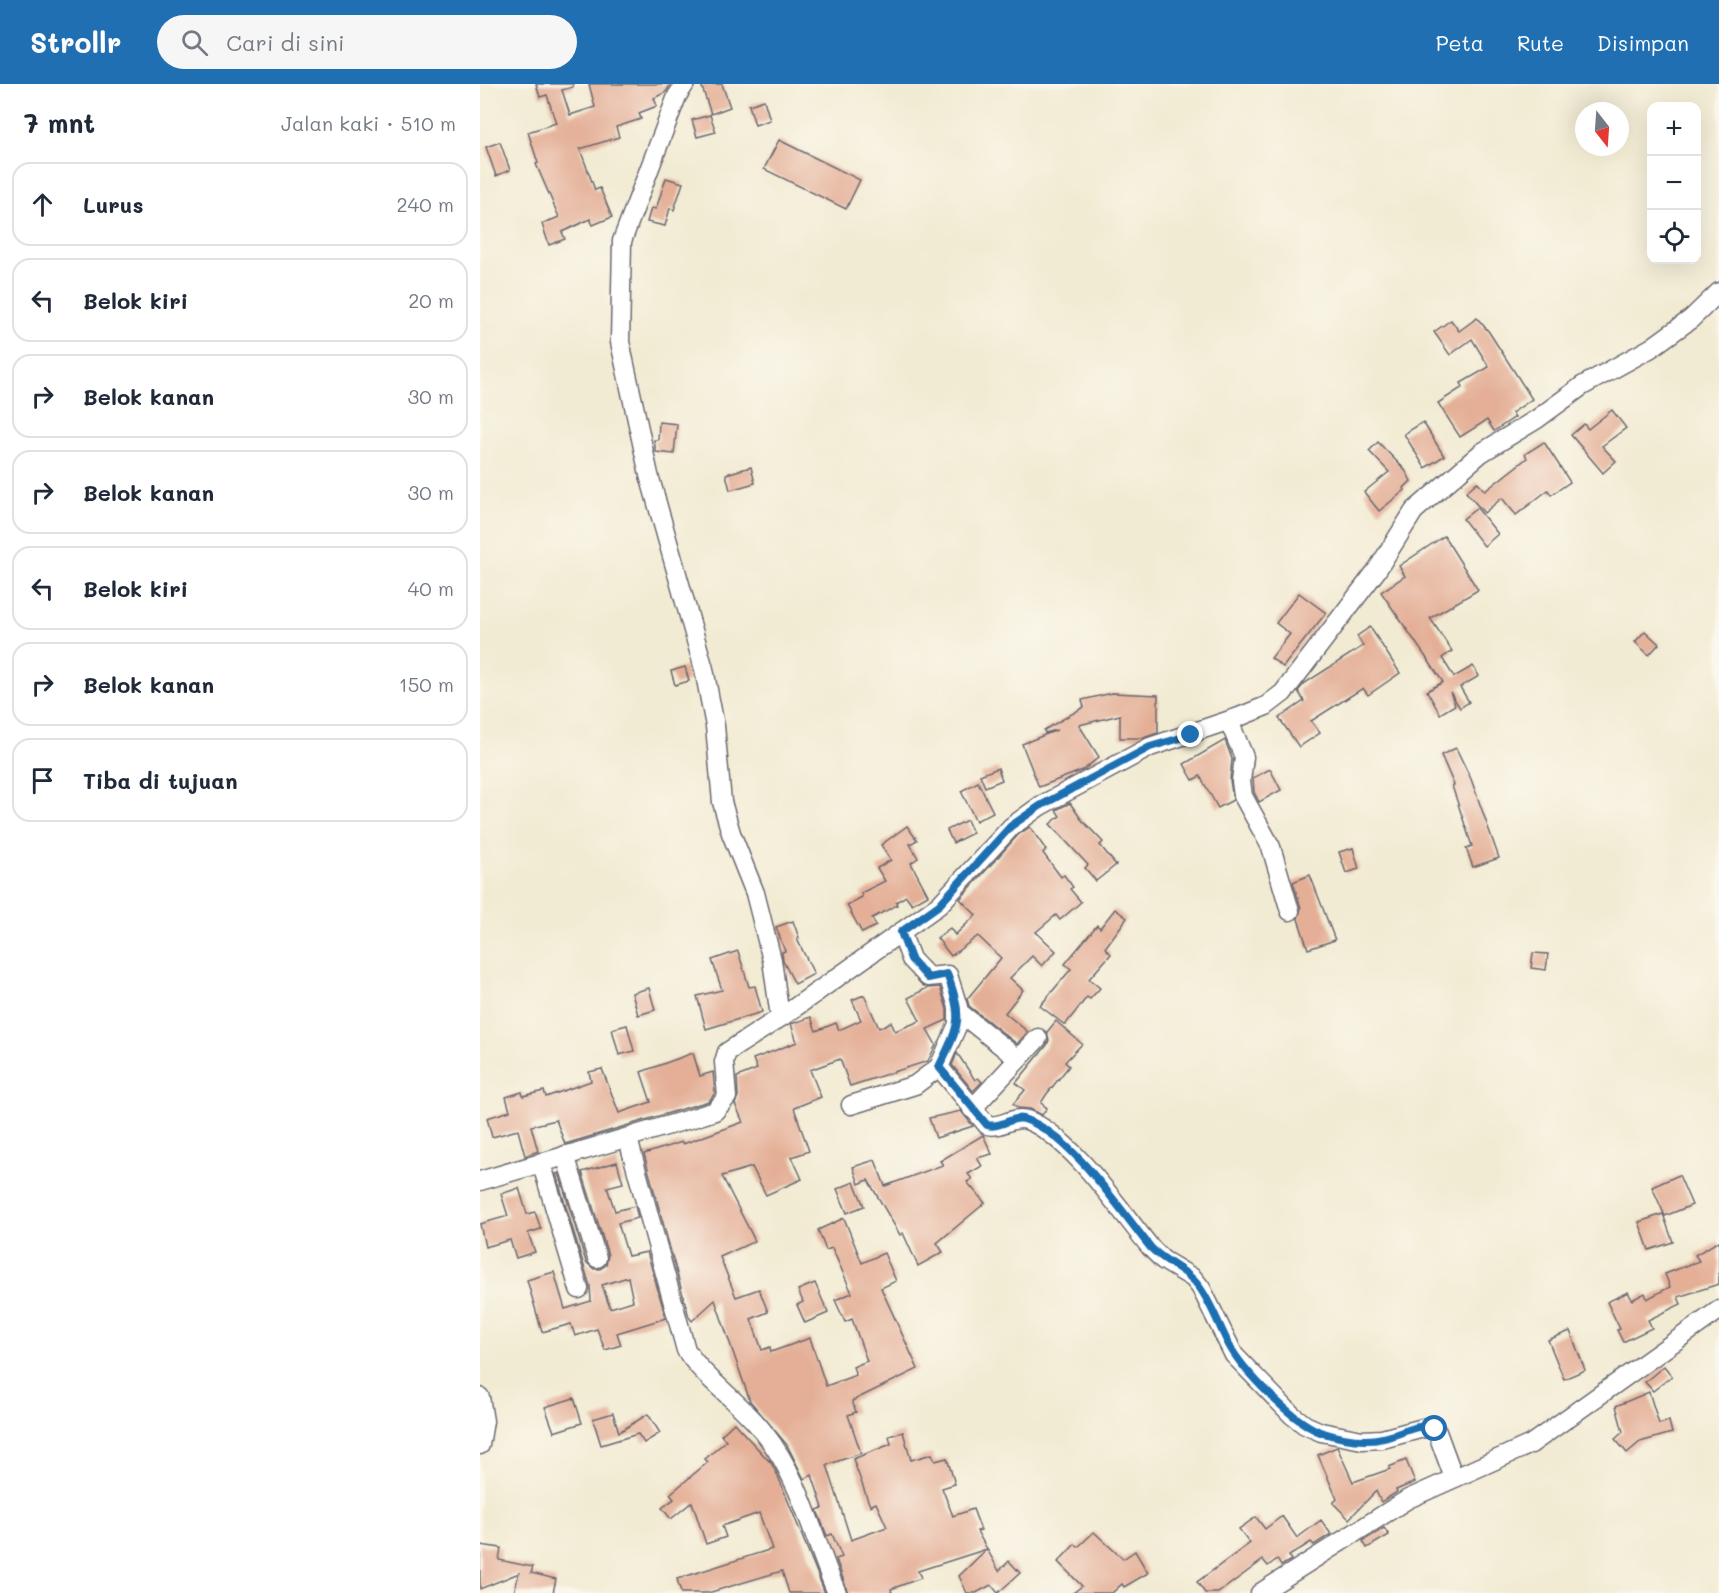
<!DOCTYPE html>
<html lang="id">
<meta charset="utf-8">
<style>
:root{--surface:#fff;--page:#f6f6f7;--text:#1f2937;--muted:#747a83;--line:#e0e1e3;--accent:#1f6fb2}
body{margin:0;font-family:Mali,sans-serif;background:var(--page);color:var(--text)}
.controls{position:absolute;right:18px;top:18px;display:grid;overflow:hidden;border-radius:12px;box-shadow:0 6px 24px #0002}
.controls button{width:54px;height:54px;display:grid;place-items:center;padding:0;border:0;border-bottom:2px solid var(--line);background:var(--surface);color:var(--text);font:30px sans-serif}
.compass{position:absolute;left:1095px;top:18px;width:54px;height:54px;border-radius:50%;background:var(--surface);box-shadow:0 6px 24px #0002;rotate:163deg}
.stop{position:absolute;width:18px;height:18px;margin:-14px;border:4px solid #1f6fb2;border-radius:50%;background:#fff}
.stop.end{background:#1f6fb2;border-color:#fff;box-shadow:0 2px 6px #0008}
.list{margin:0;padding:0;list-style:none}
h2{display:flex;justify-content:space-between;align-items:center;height:78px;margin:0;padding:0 24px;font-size:26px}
h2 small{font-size:20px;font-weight:400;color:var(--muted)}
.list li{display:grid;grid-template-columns:39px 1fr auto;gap:18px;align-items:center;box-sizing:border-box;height:84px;margin:0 12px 12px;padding:0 12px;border:2px solid var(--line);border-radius:18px}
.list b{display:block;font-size:22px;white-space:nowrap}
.list em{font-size:20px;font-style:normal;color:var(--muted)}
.icon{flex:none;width:33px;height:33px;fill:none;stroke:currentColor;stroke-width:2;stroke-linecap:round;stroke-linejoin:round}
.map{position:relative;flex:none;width:1239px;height:1509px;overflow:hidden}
header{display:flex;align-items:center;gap:36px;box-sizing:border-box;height:84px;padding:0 30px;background:var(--accent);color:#fff}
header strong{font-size:28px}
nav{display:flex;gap:33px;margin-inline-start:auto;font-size:21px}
.search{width:420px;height:54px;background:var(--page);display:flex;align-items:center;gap:15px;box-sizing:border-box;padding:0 21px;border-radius:33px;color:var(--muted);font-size:22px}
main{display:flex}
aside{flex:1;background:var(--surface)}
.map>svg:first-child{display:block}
.building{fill:#e4af96;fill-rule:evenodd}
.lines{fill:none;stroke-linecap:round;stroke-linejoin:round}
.minor-casing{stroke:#6b6870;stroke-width:21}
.minor{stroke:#fff;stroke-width:18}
.route{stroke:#1f6fb2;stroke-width:8}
</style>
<header>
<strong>Strollr</strong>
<div class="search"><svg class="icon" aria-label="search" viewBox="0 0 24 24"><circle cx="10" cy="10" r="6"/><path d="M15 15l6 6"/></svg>Cari di sini</div>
<nav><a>Peta</a><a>Rute</a><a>Disimpan</a></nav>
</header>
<main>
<aside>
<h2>7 mnt<small>Jalan kaki · 510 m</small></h2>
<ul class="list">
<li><svg class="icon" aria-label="ahead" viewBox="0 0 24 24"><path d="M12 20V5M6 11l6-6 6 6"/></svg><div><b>Lurus</b></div><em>240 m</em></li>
<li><svg class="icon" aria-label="left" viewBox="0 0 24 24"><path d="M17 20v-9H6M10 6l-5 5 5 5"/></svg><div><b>Belok kiri</b></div><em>20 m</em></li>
<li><svg class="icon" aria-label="right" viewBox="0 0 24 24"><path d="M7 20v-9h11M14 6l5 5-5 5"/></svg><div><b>Belok kanan</b></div><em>30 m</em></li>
<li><svg class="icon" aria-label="right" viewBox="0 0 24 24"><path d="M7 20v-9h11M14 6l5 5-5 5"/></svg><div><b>Belok kanan</b></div><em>30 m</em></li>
<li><svg class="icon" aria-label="left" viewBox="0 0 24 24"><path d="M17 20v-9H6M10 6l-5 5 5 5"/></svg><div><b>Belok kiri</b></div><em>40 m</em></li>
<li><svg class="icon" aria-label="right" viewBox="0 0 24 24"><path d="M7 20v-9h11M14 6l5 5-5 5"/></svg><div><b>Belok kanan</b></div><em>150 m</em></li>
<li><svg class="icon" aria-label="arrive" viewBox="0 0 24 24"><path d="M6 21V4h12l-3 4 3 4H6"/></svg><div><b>Tiba di tujuan</b></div></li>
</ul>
</aside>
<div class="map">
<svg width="1239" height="1509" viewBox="0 0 1239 1509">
<rect width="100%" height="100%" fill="#fbf7ec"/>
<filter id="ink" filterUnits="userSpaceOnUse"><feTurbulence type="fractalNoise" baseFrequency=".0167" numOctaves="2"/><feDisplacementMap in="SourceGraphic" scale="12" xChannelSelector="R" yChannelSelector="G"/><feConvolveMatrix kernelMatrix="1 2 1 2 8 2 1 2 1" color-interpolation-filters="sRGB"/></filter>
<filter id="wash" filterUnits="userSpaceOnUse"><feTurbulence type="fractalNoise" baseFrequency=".008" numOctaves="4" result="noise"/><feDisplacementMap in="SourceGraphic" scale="24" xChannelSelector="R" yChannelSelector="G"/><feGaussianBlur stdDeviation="1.35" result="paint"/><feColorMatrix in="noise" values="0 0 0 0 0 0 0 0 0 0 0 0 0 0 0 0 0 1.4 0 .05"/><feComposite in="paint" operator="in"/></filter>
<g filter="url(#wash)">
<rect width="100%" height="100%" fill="#f2ebd3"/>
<g id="blocks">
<!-- building -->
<g class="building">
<path d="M56 0H93V3L82 6 90 31 115 23 109 0H191L186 8 174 14 177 22 159 29 161 35 136 43 139 53 100 65 115 106 120 104 132 133 113 141 110 135 82 148 85 155 69 161 62 140 79 133 56 80 58 79 48 48 76 39 67 11 60 13Z"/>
<path d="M221 0H242L250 23 231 30Z"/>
<path d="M284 16 290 36 275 41 269 21Z"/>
<path d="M230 31 236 48 217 53 212 36Z"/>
<path d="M299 56 380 96 366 125 284 85Z"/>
<path d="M20 58 30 86 16 92 6 63Z"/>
<path d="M186 94 203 99 194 126 190 124 185 142 167 138 171 124 176 125Z"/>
<path d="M997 234 1009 248 1052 315 1032 329 1035 333 1014 347 1007 336 980 353 958 319 983 303 981 299 1009 283 992 255 970 271 954 248 971 236 979 247Z"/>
<path d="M1132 326 1146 344 1122 362 1136 377 1123 389 1091 351 1104 340 1108 345Z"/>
<path d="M179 338 197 340 194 370 176 368 174 356H178Z"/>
<path d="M943 338 964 372 945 384 924 350Z"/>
<path d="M898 358 925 386 931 397 924 404 925 406 899 427 884 408 909 388 889 367Z"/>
<path d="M1064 358 1090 398 1071 411 1068 406 1036 431 1022 414 1004 429 986 408 997 398 1005 407 1047 374 1045 370Z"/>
<path d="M271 383 275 399 250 406 246 390Z"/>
<path d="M997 424 1018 450 1004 462 983 435Z"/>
<path d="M964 452 998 506 950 534 972 567 962 574 974 593 993 582 999 592 980 603 989 618 980 624 970 608 975 621 960 630 947 607 963 598 901 508 925 492 919 482Z"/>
<path d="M819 509 846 529 803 583 791 574 810 550 796 539Z"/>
<path d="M890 543 920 589 888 611 883 604 831 637 840 649 819 663 799 634 824 617 818 607 825 599 883 562 877 552Z"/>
<path d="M1165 547 1179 560 1169 571 1155 558Z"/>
<path d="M205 583 209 597 195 601 191 587Z"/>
<path d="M632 609 678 611V649L663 654H640V631L599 641 619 673 603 686 559 703 542 660 577 646 565 649 564 646 604 623 602 616Z"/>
<path d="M745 656 752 675 750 696 753 716 738 724 720 692 713 696 704 680Z"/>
<path d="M976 664 991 695 1019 774 993 783 986 764 992 762 972 702 974 701 961 671Z"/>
<path d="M518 684 522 696 505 703 500 691Z"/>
<path d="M790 685 801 706 779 718 774 708 773 694Z"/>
<path d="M498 698 513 728 496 737 481 707Z"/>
<path d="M590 719 601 735 623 758 620 761 636 781 616 797 605 784 608 781 570 740 580 732 576 726Z"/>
<path d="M487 736 493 749 473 759 467 746Z"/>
<path d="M427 742 437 756 430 760 438 774 431 779 448 811 432 820 426 812 416 818 417 821 392 834 396 842 382 849 367 821 382 813 381 809 405 797 397 784 411 776 401 761Z"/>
<path d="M550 743 566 766 563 769 581 793 584 791 593 803 590 805 601 818 580 836 576 831 556 848 576 867 562 882 552 872 530 894 543 906 525 929 548 948 537 960 489 922 487 915 521 874 498 852 471 872 457 854 470 844 475 851 496 831 480 815 538 751Z"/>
<path d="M873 764 879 785 866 789 859 768Z"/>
<path d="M830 791 855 856 828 865 818 835 821 824 813 798Z"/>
<path d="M635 825 647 834 625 864 631 870 609 895 620 904 610 915 607 913 585 941 560 922 591 885 585 880 617 841 620 844Z"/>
<path d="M313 837 319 854 317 855 334 890 315 900 303 877 302 868 305 867 296 843Z"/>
<path d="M258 867 269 903 275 902 282 928 226 945 217 912 242 906 232 876Z"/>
<path d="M1053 869 1068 870 1066 886 1051 884Z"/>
<path d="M460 903 467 925V936L447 945 456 961 448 977 370 1002 360 975 330 986 341 1013 314 1024 329 1067 312 1073 322 1095 286 1111 272 1083 242 1092 275 1157 240 1173 256 1213 279 1205 288 1228 271 1235 282 1266 290 1263 291 1268 330 1254 346 1302 376 1291 373 1283 387 1277 372 1235 365 1238 355 1216 372 1209 352 1164 346 1166 338 1146 364 1134 382 1179 404 1169 416 1197 401 1204 438 1285 372 1317 376 1328 368 1331 381 1369 347 1381 371 1456 407 1443 396 1419 390 1422 373 1375 411 1360 409 1352 423 1348 431 1376 452 1370 455 1377 467 1374 475 1400 462 1404 473 1432 493 1425 501 1446 497 1447 507 1465 438 1487 441 1494 411 1505 412 1509H368L356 1475 362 1473 352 1450 347 1452 337 1426 343 1424 332 1391 324 1395 307 1361 270 1317 235 1216 212 1237 209 1233 164 1070 202 1058 203 1060 263 1038 255 1020 258 1012 257 993 277 985 273 975 317 958 311 940 331 933 336 947 356 939 359 946 381 936 372 916 384 911 399 944 411 938 415 947 440 937 428 914 447 904Z"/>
<path d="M169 904 175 926 158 931 152 909Z"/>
<path d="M576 937 602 960 585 978 589 982 566 1011 561 1019 567 1024 562 1031 550 1025 538 1024 533 1020 545 1006 536 999 567 961 569 956 567 948Z"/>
<path d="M147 941 154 967 139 971 132 945Z"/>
<path d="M213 969 220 992 233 988 235 1009 229 1017 85 1060 76 1036 51 1042 58 1067 45 1072 38 1046 12 1053 7 1034 30 1027 26 1013 42 1008 43 1012 64 1007 66 1013 111 997 109 988 122 985 139 1029 171 1018 161 988Z"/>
<path d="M477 969 495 996 498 994 502 998 493 1007 472 981Z"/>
<path d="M481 1027 493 1042 456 1054 449 1034Z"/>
<path d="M503 1051 512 1070 497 1074 502 1082 488 1090 492 1095 487 1098 505 1119 457 1159 463 1168 438 1182 423 1149 420 1151 388 1096 379 1100 373 1083 395 1076 405 1102 463 1081 460 1077Z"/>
<path d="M137 1078 143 1099 127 1103 135 1127 155 1122 158 1134 138 1139 148 1172 167 1168 186 1234 137 1249 141 1261 125 1266 117 1245 95 1252 91 1240 62 1248 47 1196 74 1188 85 1225 111 1217 110 1202 76 1090 79 1089 106 1178 114 1185H120L126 1181 128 1171 102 1088ZM148 1193 153 1217 130 1224 122 1201Z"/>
<path d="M1199 1091 1212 1121 1185 1132 1172 1103Z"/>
<path d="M374 1098 384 1122 367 1129 357 1105Z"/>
<path d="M39 1104 47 1130 55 1128 61 1145 48 1149 55 1168 36 1174 30 1156 5 1163 0 1140 28 1132 21 1110Z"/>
<path d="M1183 1130 1193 1158 1169 1166 1159 1138Z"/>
<path d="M1239 1157V1200L1198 1213 1201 1220 1168 1236 1172 1244 1143 1258 1137 1246 1140 1245 1127 1218 1148 1208 1152 1216 1165 1209 1167 1215 1190 1203 1185 1190 1219 1177 1215 1171Z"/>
<path d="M335 1199 348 1229 325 1239 317 1221 323 1218 318 1206Z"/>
<path d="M1090 1247 1105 1286 1084 1295 1068 1256Z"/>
<path d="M1184 1282 1192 1292 1173 1307 1165 1298Z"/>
<path d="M1169 1308 1179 1340 1189 1337 1192 1349 1160 1358 1147 1369 1135 1355 1143 1348 1136 1322Z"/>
<path d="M94 1314 102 1339 74 1348 65 1323Z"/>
<path d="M133 1329 139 1348 168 1330 180 1349 164 1359 158 1350 121 1361 113 1335Z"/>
<path d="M254 1339 290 1378 289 1375 298 1392 345 1509H309L302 1487 228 1509H201L197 1495 292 1465 279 1429 242 1442 246 1453 226 1460 212 1418 191 1435 182 1424 194 1415 190 1410 228 1378 225 1375 246 1357 241 1351Z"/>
<path d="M857 1363 873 1398 910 1385 909 1383 926 1376 935 1398 916 1406 917 1408 901 1418 896 1407 869 1435 853 1419 857 1415 838 1371Z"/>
<path d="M802 1432 817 1454 841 1436 851 1450 834 1461 831 1458 809 1472 811 1476 801 1482 797 1475 788 1482 783 1476 738 1509H725L717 1498 770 1459 759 1445 776 1433 785 1445Z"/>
<path d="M904 1444 909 1451 887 1464 883 1457Z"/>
<path d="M614 1448 643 1475 655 1467 668 1489 644 1503 642 1500 632 1509H593L602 1502 578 1478 595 1460 598 1463Z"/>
<path d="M0 1461 21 1464 19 1476 53 1483 51 1489 76 1495 73 1509H34L39 1489 0 1505Z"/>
<path d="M507 1465 519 1487 529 1477 540 1489 518 1509 511 1501 496 1509H487L479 1492Z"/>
</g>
</g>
</g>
<g filter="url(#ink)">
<use href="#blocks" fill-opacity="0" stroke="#6b6870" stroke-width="1.5"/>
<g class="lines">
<defs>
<g id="minor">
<path d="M205 0 197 12 142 157 140 258 169 391 224 585 235 642 242 718 251 749 275 809 292 876 299 926 303 932 459 821 531 743 560 722 670 663 759 633 786 622 803 609 897 486 934 427 1001 369 1057 335 1102 302 1171 264 1211 235 1239 208"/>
<path d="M749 637 764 673 761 697 763 712 791 763 810 827"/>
<path d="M479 928 538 975"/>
<path d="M459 983 507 1041C521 1045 533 1031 547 1036 591 1052 641 1128 671 1164L683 1176 713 1194 721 1204 754 1271 812 1331 825 1341 841 1348 882 1356 902 1355 951 1342 957 1348 974 1394"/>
<path d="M371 1021 435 1001 459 983 478 940V923L468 891 448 893 431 875 421 848"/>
<path d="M492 1025 558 954"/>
<path d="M148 1055 206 1266C227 1298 262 1319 285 1350 321 1395 334 1457 357 1509"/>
<path d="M85 1071 117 1174"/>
<path d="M61 1078 99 1205"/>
<path d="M0 1097 213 1034 235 1027 247 1013 244 978 247 968 303 932"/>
<path d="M0 1313 4 1337 0 1361"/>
<path d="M780 1509 928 1415 1051 1360 1239 1226"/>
</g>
</defs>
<!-- minor casing -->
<use href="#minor" class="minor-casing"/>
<!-- minor -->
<use href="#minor" class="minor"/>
</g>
</g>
<g class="lines" filter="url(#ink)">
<!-- route -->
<path class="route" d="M711 651 670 663 560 722 531 742 459 821 421 848 431 875 448 894 467 890C484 935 479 942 459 983L507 1041C521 1045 533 1030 547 1036 593 1053 640 1126 671 1164 686 1179 708 1186 720 1204 732 1221 739 1242 749 1261 763 1287 812 1337 840 1348 859 1354 883 1359 903 1354 917 1352 943 1336 955 1345"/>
</g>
</svg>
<div class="controls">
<button>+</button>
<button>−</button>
<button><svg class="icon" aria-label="locate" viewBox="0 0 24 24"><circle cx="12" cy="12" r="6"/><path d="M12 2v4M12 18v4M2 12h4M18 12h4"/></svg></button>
</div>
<svg class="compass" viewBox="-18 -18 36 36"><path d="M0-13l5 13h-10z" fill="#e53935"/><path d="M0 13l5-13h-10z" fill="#747a83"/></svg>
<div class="stop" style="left:955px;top:1345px"></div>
<div class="stop end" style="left:711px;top:651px"></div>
</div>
</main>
